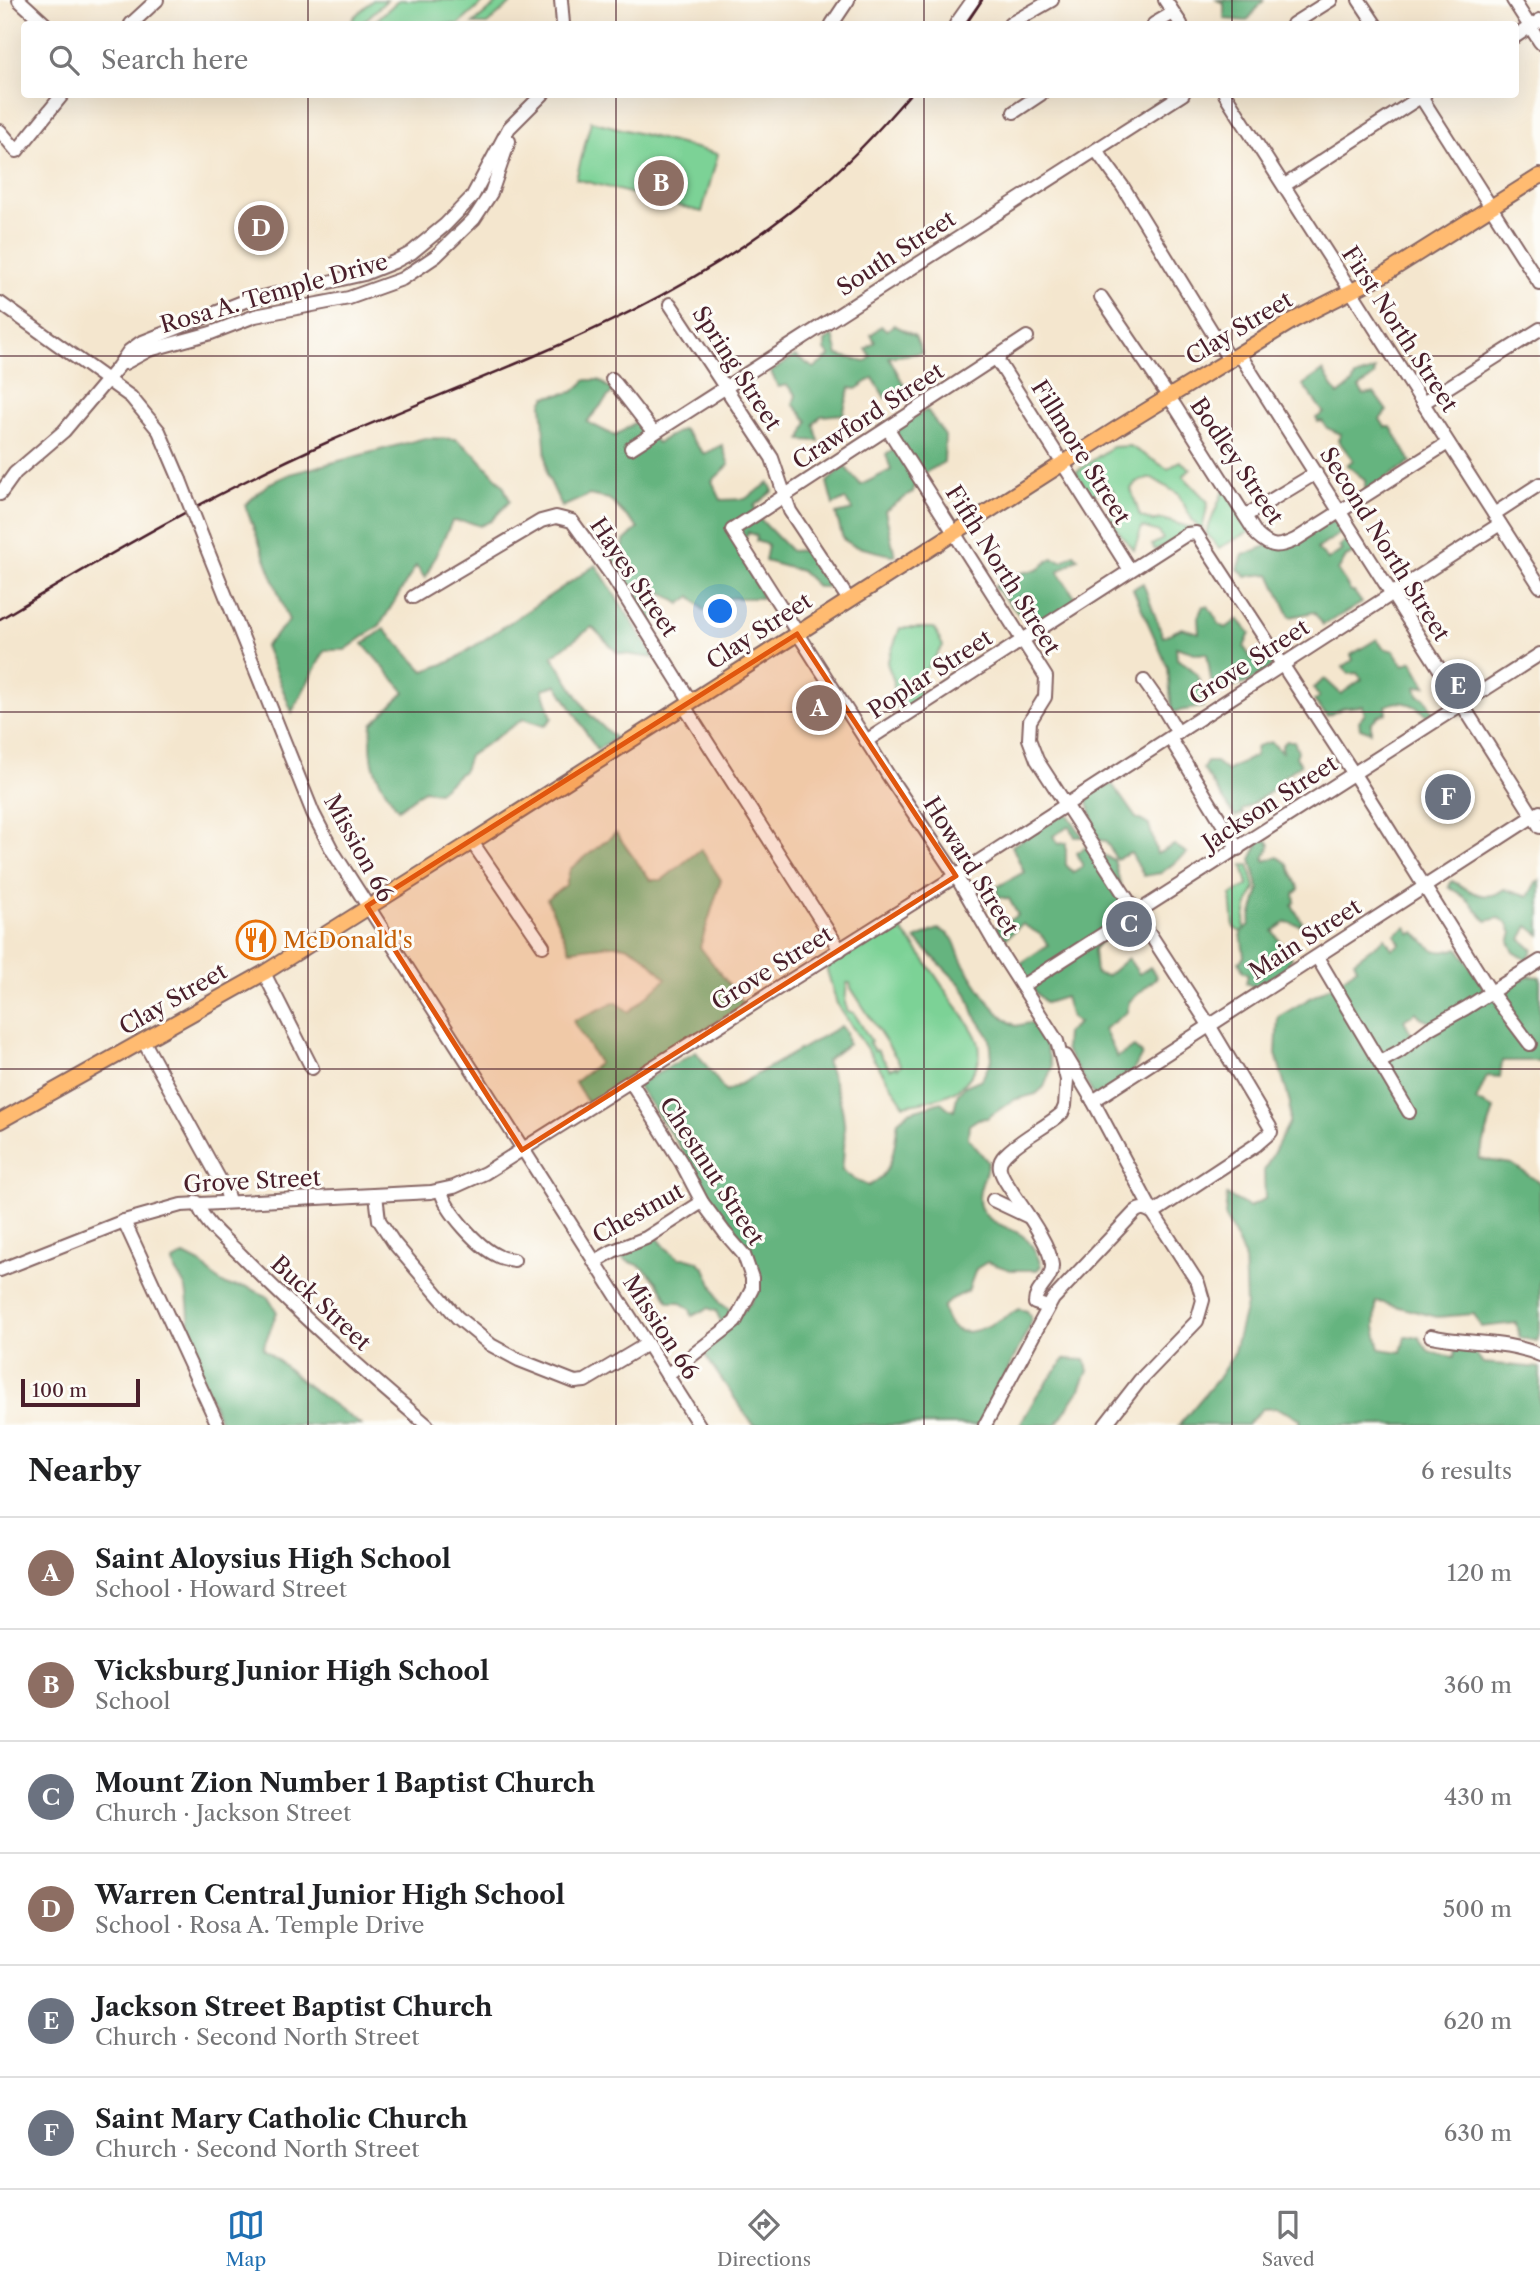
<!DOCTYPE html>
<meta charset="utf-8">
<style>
:root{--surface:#fff;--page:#f6f6f6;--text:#202124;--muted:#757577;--line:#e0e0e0;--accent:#1f6fb2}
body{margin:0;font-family:"Libre Caslon Text",serif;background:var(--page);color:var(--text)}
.scale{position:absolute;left:21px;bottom:18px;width:119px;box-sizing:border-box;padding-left:7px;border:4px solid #4a1f2b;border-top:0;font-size:19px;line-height:24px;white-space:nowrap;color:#4a1f2b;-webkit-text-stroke:5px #fdfcf7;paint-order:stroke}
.you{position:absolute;left:721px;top:612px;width:24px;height:24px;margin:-18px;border:5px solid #fff;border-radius:50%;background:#1a73e8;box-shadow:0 0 0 10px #1a73e833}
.badge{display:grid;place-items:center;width:46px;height:46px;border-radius:50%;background:var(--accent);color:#fff;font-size:23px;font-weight:700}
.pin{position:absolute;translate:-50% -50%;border:4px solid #fff;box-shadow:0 2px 7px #0006}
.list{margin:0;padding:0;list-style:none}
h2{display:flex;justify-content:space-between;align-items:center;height:91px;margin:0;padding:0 28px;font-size:30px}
h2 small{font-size:23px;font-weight:400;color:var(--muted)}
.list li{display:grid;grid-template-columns:46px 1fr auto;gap:21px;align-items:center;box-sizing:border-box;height:112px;padding:0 28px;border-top:2px solid var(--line)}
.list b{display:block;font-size:26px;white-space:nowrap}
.list p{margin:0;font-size:23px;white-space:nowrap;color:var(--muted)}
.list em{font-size:23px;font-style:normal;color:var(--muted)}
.icon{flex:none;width:38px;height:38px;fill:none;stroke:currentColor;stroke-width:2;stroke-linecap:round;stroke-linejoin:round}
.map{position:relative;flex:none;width:1540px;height:1425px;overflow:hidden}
.search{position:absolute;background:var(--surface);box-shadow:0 7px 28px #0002;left:21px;right:21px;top:21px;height:77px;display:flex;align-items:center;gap:18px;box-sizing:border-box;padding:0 24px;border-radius:7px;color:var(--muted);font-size:26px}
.sheet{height:763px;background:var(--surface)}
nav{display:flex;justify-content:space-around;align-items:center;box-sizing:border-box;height:98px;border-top:2px solid var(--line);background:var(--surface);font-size:19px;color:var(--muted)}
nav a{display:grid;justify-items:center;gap:4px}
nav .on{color:var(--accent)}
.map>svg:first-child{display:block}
.green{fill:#7cd296;stroke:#637860;stroke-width:2;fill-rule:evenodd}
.forest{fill:#65b47f;stroke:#586a55;stroke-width:2;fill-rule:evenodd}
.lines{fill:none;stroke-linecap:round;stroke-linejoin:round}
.minor-casing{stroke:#866564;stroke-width:16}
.major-casing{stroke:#866564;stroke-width:18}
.minor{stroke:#fff;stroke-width:12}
.major{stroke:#ffbb71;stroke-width:14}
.rail{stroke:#4a1f2b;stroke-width:2.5}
.minor-bridge-casing{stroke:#866564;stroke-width:16;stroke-linecap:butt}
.minor-bridge{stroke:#fff;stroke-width:12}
.marked{fill:#e0560e;fill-opacity:0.2;stroke:#e0560e;stroke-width:5;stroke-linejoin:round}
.grid{fill:none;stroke:#4a1f2b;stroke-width:2;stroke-opacity:0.55}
.labels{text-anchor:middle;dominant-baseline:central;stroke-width:6;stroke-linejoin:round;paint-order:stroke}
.street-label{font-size:23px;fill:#4a1f2b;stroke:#fdfcf7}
.food-label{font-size:23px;fill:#c56008;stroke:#fdfcf7;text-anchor:start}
</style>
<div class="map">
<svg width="1540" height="1425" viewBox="0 0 1540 1425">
<rect width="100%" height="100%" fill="#fdfcf7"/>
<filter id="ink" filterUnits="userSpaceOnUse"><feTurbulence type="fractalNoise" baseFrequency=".0143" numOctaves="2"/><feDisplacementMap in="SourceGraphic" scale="14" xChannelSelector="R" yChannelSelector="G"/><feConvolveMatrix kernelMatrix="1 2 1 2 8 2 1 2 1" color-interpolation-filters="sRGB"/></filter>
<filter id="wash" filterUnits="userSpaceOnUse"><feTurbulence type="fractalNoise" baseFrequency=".00686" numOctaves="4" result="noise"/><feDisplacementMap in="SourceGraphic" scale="28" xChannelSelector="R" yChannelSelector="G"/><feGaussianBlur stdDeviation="1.57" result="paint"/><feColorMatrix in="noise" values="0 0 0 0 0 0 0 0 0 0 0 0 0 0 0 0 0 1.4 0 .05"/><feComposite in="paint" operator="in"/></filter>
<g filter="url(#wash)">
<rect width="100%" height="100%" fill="#f4e6ce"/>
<!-- green -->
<g class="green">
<path d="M373 0H387L361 24H350L355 16Z"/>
<path d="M399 0H486L459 24H372Z"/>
<path d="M501 0H515L487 24H473Z"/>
<path d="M591 121 718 154 702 212 576 179Z"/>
<path d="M1130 446 1168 469 1180 461 1191 469 1183 476 1208 502 1202 531 1194 523 1178 494 1152 478 1136 482 1131 489 1140 516 1152 521 1162 519 1198 530 1155 550 1152 545 1163 539 1159 532 1142 527 1134 550 1109 520 1113 507 1119 503 1115 498 1109 500V495L1114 492 1110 486 1090 496 1076 472 1112 447Z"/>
<path d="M1224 489 1251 531 1219 548 1206 533Z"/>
<path d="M900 628H934L943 646 914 686 924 699 899 710 892 695 894 682 887 663Z"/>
<path d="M1243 865H1249L1255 888 1247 906 1244 926 1247 927 1241 932 1234 928 1231 895 1248 885Z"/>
<path d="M895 923C916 946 932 970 949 996 959 1010 972 1025 978 1041 981 1050 980 1059 976 1067 962 1097 933 1100 904 1105L837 1004 826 967ZM847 983H850L851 988 901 1065 898 1068 896 1066 890 1069 877 1050 874 1051 869 1043 871 1041 854 1013 848 1011 845 1003Z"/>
</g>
<!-- forest -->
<g class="forest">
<path d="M1217 0H1264L1247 21 1224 19V4Z"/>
<path d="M894 325 915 336 922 353 889 357 905 387 885 398 873 378 856 389 850 388 843 414 821 416 814 424 819 441 801 440 808 421 793 404 796 395 787 385 778 387 771 372 795 356 814 368 830 356 825 350V341L833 336 838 355 865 362 871 357 866 349 875 342 871 335 881 326 887 330Z"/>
<path d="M1375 370 1374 376 1359 388 1364 395 1374 393 1387 411 1380 419 1385 427H1391L1411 462 1365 492V480L1347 465 1353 460 1338 440 1341 434 1327 428 1322 421 1318 422 1316 418 1324 413 1303 385 1323 371 1338 395 1352 384 1355 377Z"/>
<path d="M586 380H599L613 391 587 422 615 436 639 420 657 443 683 429 704 454 722 445 729 465 712 481 721 500 745 499 769 483 773 491 754 506 759 518 791 551 809 550 838 587H818L801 571 765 561 768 545 756 541 757 536 748 532 740 549 763 598H725L704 611 691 596 680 604 662 592 648 603 658 619 647 627 608 558 623 550 624 541 638 528 609 499 589 495 562 507 547 475 542 403 546 397 573 392Z"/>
<path d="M927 410 945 436 944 462 916 478 913 492 885 511 895 556 854 546 843 539 836 514 853 510 845 499 833 505 827 482 844 466 861 485 891 470 886 454 894 450 887 433Z"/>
<path d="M425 438 456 439 476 455 503 485 510 501 491 521 480 526 469 522 452 521 425 578 416 566 380 625 345 650H325L292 712 265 646 289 621 245 505 268 484 290 474Z"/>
<path d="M1337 519 1344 531 1317 549 1328 560 1342 550 1339 547 1348 538 1358 551 1346 557 1338 571 1351 592H1354L1362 603 1323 625 1314 612 1290 617 1270 574 1246 576 1238 569 1243 555Z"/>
<path d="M1074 554 1078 558 1058 572 1078 602 1034 630 994 587 1015 574 1037 570 1052 558 1063 561Z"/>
<path d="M596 565 655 658 618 653 592 627 552 656 589 714 615 738 597 750 557 685 543 689 552 718 544 726 523 719 469 756 464 770 438 792 424 790 398 809C375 775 368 766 372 724L405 692 363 644 384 629 424 671 452 661Z"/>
<path d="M1143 583 1163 637 1182 628 1199 633 1198 617 1203 606H1208L1220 625 1226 628 1238 619 1250 633 1244 647 1251 658 1259 664 1269 657 1273 666 1247 683 1213 693 1207 653 1198 654 1176 647 1177 659C1201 672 1202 681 1203 707L1172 712 1168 668 1133 589Z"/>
<path d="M1377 639 1383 648 1394 651 1403 665 1412 661 1426 686 1416 687 1418 695 1425 698 1434 714 1429 717C1418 706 1402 697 1386 706L1387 713 1378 716 1371 723V732L1360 728 1359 721 1365 714 1363 706 1343 708 1327 716 1314 701 1319 697 1313 688 1325 679 1341 694 1362 679 1357 673 1349 674 1343 667 1353 660 1351 655Z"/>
<path d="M1287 741H1294L1298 751 1296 757 1301 764 1282 778 1273 790 1241 811 1243 814 1235 817 1203 769 1207 762H1216L1227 771 1255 756 1257 746 1271 742 1282 752V745Z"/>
<path d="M1112 784 1136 818 1149 825 1157 854 1174 845 1187 853 1161 873 1144 876 1131 853 1116 859 1106 841 1090 839 1084 825 1093 821 1086 795 1097 787Z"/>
<path d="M1067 813 1083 837H1075L1070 826 1053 836 1058 844 1066 843V865L1073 872 1083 866 1077 853 1085 847 1114 860 1128 913 1094 949 1096 974 1107 976 1128 958 1139 974 1150 967 1157 977 1129 1002 1127 1012 1104 1029 1117 1057 1134 1047 1142 1054 1132 1073 1095 1097 1065 1049 1066 1033 1078 1023 1071 1018 1065 997 1046 1003 1032 989 1018 965 1048 945 1041 935 1022 924 1000 944 992 930 1018 915 1009 899 999 897 997 887 1024 872 1012 846Z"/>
<path d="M616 833 650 880H662L701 849 721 880 700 947 744 1004 589 1105 575 1082 599 1063 573 1021 616 1002 629 1012 666 979C627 935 624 944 570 950L547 899 566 885 570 869Z"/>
<path d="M1267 840 1270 845 1264 858 1265 861 1278 857 1287 863 1299 889 1294 894 1295 902 1292 905 1302 922 1300 925 1286 922 1273 931 1292 958 1275 981 1260 990 1246 983 1248 974 1243 971 1239 962 1244 957 1241 932 1249 926 1259 889 1251 859 1260 841Z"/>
<path d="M1540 880V935L1528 926 1521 939 1533 950 1527 960 1514 952 1509 942 1512 933 1508 924 1499 918 1486 921 1469 901 1449 886 1452 881C1470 890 1485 904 1504 889L1528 897 1536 882Z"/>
<path d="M1406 927 1411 934 1415 932C1430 948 1435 957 1458 948L1484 988 1483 997 1530 976 1540 977V1061H1502L1500 1077 1487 1076 1476 1101 1494 1109 1479 1159 1512 1164 1540 1183V1330L1537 1341 1520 1338 1516 1323 1481 1327 1474 1314 1437 1317 1376 1301 1375 1327 1380 1349 1401 1352 1405 1337H1419L1429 1352 1454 1357 1455 1350 1470 1347 1483 1363 1540 1368V1425H1299L1301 1419 1277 1408 1262 1409 1247 1425H1179L1217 1380 1233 1355 1246 1305 1244 1256 1225 1216 1227 1195 1249 1207 1265 1199 1264 1171 1289 1123 1290 1103 1276 1054 1278 1017 1341 980 1357 968 1354 961 1385 938 1392 949 1400 944 1395 934ZM1416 1012 1422 1019 1443 1027 1399 1056 1405 1039 1412 1035 1404 1020Z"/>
<path d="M938 929C959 937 953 946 963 963 978 986 992 1013 1016 1026L1029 1023 1040 1027 1052 1067 1044 1087 1036 1094 1013 1100 987 1118 978 1119 969 1125 968 1138 988 1162C986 1175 976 1193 980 1206 986 1223 1007 1226 1020 1234 1030 1240 1038 1255 1041 1266L1037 1270H1011L987 1262 976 1269 968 1291 950 1300 943 1307C951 1354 995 1322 1019 1309L1027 1311 1031 1317 1030 1326 980 1425H753L705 1355 752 1301 758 1281 752 1260 704 1189 694 1167 637 1085 696 1052 726 1092 841 1026 846 1032 848 1044 826 1061C844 1105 848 1122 842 1170L855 1180 868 1186C895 1174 894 1146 898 1121L909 1112 941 1102 949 1109 954 1110 958 1093 965 1086 982 1079 992 1059 990 1038 974 1014 967 994 959 983 915 939Z"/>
<path d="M656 1236 666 1248 679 1258H687L697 1261 705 1268 720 1303 734 1313 723 1326 716 1311 708 1308 692 1316 690 1309 679 1302H669C663 1290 652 1273 640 1266 633 1262 626 1262 619 1256L624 1251Z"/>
<path d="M184 1255 202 1264 215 1278 228 1286 247 1287 267 1296 277 1312 263 1348 308 1386 361 1425H222C211 1398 198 1372 192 1344 188 1326 190 1307 186 1290 183 1277 174 1276 173 1261Z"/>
<path d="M1065 1359 1085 1360 1088 1371 1080 1389 1056 1425H1020L1037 1395Z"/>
</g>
</g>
<g filter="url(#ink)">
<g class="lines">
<defs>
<g id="minor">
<path d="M19 0 45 24"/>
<path d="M561 0 563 24"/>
<path d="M1165 0 1181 24"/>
<path d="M1359 0 1375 24"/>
<path d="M1513 0 1540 42"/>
<path d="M131 24 157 0"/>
<path d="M832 24 848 0"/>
<path d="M956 24 973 0"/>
<path d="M1010 24 1052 0"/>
<path d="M1154 24 1173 13"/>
<path d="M1293 24 1331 0"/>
<path d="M1516 36 1540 20"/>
<path d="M1225 94 1540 586"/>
<path d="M1419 94 1540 284"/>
<path d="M1014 112 1041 94"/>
<path d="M0 131 17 151 63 94"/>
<path d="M1096 150 1123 187 1230 361"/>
<path d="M1285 185 1425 94"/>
<path d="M1101 297 1175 406 1257 535C1271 548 1278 548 1295 540L1448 443"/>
<path d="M0 303 131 397 159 431 180 480"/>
<path d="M670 304 772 458 790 511 849 600"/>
<path d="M1027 337 732 530 890 778 956 876 1000 952 1057 1041 1067 1080 1065 1106 1062 1113C1045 1128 1021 1138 1005 1155 1001 1159 999 1164 1000 1169 1002 1178 1009 1186 1013 1193 1025 1211 1050 1244 1052 1265 1053 1281 1035 1288 1035 1303L1048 1307"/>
<path d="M1240 355 1540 827"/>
<path d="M996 358 1130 570"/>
<path d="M125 363 149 350 211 333 255 316 349 298 402 279 436 256 474 219 491 193 509 141"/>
<path d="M612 379 654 433"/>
<path d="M1423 403 1540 329"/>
<path d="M888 429 1046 677 1045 697 1030 721 1029 739 1037 760 1209 1025 1270 1127 1271 1132 1256 1145 1153 1213C1146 1209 1141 1207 1135 1212L1053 1299 985 1425"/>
<path d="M631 448 1183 94"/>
<path d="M0 494 15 473 64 431 118 367 129 351 140 343 245 301 364 274 394 262 411 253 445 225 472 197 509 128 543 94"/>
<path d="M1494 514 1540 484"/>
<path d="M1245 516 1316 473"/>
<path d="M203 539 313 813 332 850 699 1425"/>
<path d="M413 597 541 521 556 517 572 521 614 579 691 702"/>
<path d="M1144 681 1163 708 1178 733"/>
<path d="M684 706 840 950"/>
<path d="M1170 738 1238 849"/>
<path d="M866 741 1187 534 1196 533 1354 774 1490 991 1530 1044"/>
<path d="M472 842 543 946"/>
<path d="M1317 957 1409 1112"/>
<path d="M264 973 312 1068"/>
<path d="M1022 986 1540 654"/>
<path d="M144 1042 226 1191 229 1201"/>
<path d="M1066 1056 1093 1101 1153 1213 1198 1283 1203 1300 1197 1321 1140 1380 1105 1425"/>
<path d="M1380 1062 1400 1051 1430 1028 1466 1008 1540 961"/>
<path d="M631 1082 681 1162 702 1202 725 1233 744 1255 752 1278V1289L735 1322 667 1375"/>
<path d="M1093 1101 1540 812"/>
<path d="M441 1191C446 1211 478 1247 498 1256 503 1259 509 1259 514 1260"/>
<path d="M376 1195 379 1220 394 1243 457 1317 491 1345 519 1360 575 1382 585 1381 647 1344"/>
<path d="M993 1200 1029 1217"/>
<path d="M197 1202C204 1224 225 1239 241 1255 300 1315 363 1371 427 1425"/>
<path d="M124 1221 218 1425"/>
<path d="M594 1262 613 1251 646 1238 702 1202"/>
<path d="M0 1270 124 1221 181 1205 431 1192 454 1187 485 1173 956 876 1500 524"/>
<path d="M1431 1336C1466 1344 1506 1340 1540 1355"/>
</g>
<path id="major" d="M0 1121 264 973 472 842 1118 428 1294 320 1385 274 1540 176"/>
</defs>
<!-- minor casing -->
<use href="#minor" class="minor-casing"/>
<!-- major casing -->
<use href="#major" class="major-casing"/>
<!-- minor -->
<use href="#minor" class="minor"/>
<!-- major -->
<use href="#major" class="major"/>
<!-- rail -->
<g class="rail">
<path d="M966 24 982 0"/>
<path d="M0 619C106 556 215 492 328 442 495 369 672 314 813 193 848 164 880 129 910 94"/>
</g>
<defs>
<path id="minor-bridge" d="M180 480 203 539"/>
</defs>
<!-- minor-bridge casing -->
<use href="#minor-bridge" class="minor-bridge-casing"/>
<!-- minor-bridge -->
<use href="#minor-bridge" class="minor-bridge"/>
</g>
</g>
<!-- marked area -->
<path class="marked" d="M797 634 956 876 522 1150 367 906Z"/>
<!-- grid -->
<path class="grid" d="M308 0V24M616 0V24M924 0V24M1232 0V24M308 94V1425M616 94V1425M924 94V1425M1232 94V1425M0 356H1540M0 712H1540M0 1069H1540"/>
<!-- icons -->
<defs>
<symbol id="restaurant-ring" viewBox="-11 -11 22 22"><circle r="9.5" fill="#fdfcf7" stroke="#e8710a" stroke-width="1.5"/><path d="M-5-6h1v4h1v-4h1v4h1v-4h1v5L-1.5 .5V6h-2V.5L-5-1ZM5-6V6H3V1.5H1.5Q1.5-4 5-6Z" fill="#e8710a"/></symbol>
</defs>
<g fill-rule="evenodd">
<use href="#restaurant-ring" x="234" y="918" width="44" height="44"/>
</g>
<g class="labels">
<!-- street labels -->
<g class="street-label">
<text transform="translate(896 253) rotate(-33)">South Street</text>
<text transform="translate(274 293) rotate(-16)">Rosa A. Temple Drive</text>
<text transform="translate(1239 328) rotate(-31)">Clay Street</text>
<text transform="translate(1400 329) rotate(57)">First North Street</text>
<text transform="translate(737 368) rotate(57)">Spring Street</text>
<text transform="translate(868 416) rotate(-33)">Crawford Street</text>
<text transform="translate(1081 452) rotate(58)">Fillmore Street</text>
<text transform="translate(1237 461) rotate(56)">Bodley Street</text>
<text transform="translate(1385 544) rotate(58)">Second North Street</text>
<text transform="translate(1003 570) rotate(58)">Fifth North Street</text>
<text transform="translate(634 577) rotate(56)">Hayes Street</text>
<text transform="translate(759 631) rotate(-33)">Clay Street</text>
<text transform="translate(1249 662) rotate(-33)">Grove Street</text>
<text transform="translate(930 674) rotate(-33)">Poplar Street</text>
<text transform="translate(1270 803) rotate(-33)">Jackson Street</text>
<text transform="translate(359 848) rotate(61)">Mission 66</text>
<text transform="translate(971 866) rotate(58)">Howard Street</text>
<text transform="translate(1305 939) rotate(-33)">Main Street</text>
<text transform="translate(772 968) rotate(-32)">Grove Street</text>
<text transform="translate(173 999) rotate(-30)">Clay Street</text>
<text transform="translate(712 1171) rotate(57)">Chestnut Street</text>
<text transform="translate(252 1181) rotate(-3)">Grove Street</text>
<text transform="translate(638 1213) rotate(-29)">Chestnut</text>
<text transform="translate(321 1303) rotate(43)">Buck Street</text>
<text transform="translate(661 1327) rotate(57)">Mission 66</text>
</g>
<!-- food labels -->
<g class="food-label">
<text x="283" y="940">McDonald's</text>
</g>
</g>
</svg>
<div class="scale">100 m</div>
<div class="you"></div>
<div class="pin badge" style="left:819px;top:708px;background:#8d6e63">A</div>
<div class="pin badge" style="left:661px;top:183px;background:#8d6e63">B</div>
<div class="pin badge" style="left:1129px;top:924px;background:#6b7280">C</div>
<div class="pin badge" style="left:261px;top:228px;background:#8d6e63">D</div>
<div class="pin badge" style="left:1458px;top:686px;background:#6b7280">E</div>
<div class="pin badge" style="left:1448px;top:797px;background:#6b7280">F</div>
<div class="search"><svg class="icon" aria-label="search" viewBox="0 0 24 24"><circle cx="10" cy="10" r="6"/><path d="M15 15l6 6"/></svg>Search here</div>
</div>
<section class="sheet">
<h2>Nearby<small>6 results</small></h2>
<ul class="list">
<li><span class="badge" style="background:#8d6e63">A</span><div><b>Saint Aloysius High School</b><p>School · Howard Street</p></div><em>120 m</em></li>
<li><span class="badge" style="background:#8d6e63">B</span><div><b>Vicksburg Junior High School</b><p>School</p></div><em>360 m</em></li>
<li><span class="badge" style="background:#6b7280">C</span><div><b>Mount Zion Number 1 Baptist Church</b><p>Church · Jackson Street</p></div><em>430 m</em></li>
<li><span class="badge" style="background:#8d6e63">D</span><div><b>Warren Central Junior High School</b><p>School · Rosa A. Temple Drive</p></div><em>500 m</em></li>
<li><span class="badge" style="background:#6b7280">E</span><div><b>Jackson Street Baptist Church</b><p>Church · Second North Street</p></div><em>620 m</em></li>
<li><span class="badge" style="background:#6b7280">F</span><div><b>Saint Mary Catholic Church</b><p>Church · Second North Street</p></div><em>630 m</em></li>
</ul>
</section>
<nav>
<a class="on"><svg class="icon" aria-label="map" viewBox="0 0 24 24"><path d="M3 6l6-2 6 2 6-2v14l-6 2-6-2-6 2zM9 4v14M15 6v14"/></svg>Map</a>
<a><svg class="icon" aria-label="directions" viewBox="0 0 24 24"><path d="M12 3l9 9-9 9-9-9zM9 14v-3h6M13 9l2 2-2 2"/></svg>Directions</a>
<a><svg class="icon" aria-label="saved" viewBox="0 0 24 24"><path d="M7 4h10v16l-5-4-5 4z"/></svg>Saved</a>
</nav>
